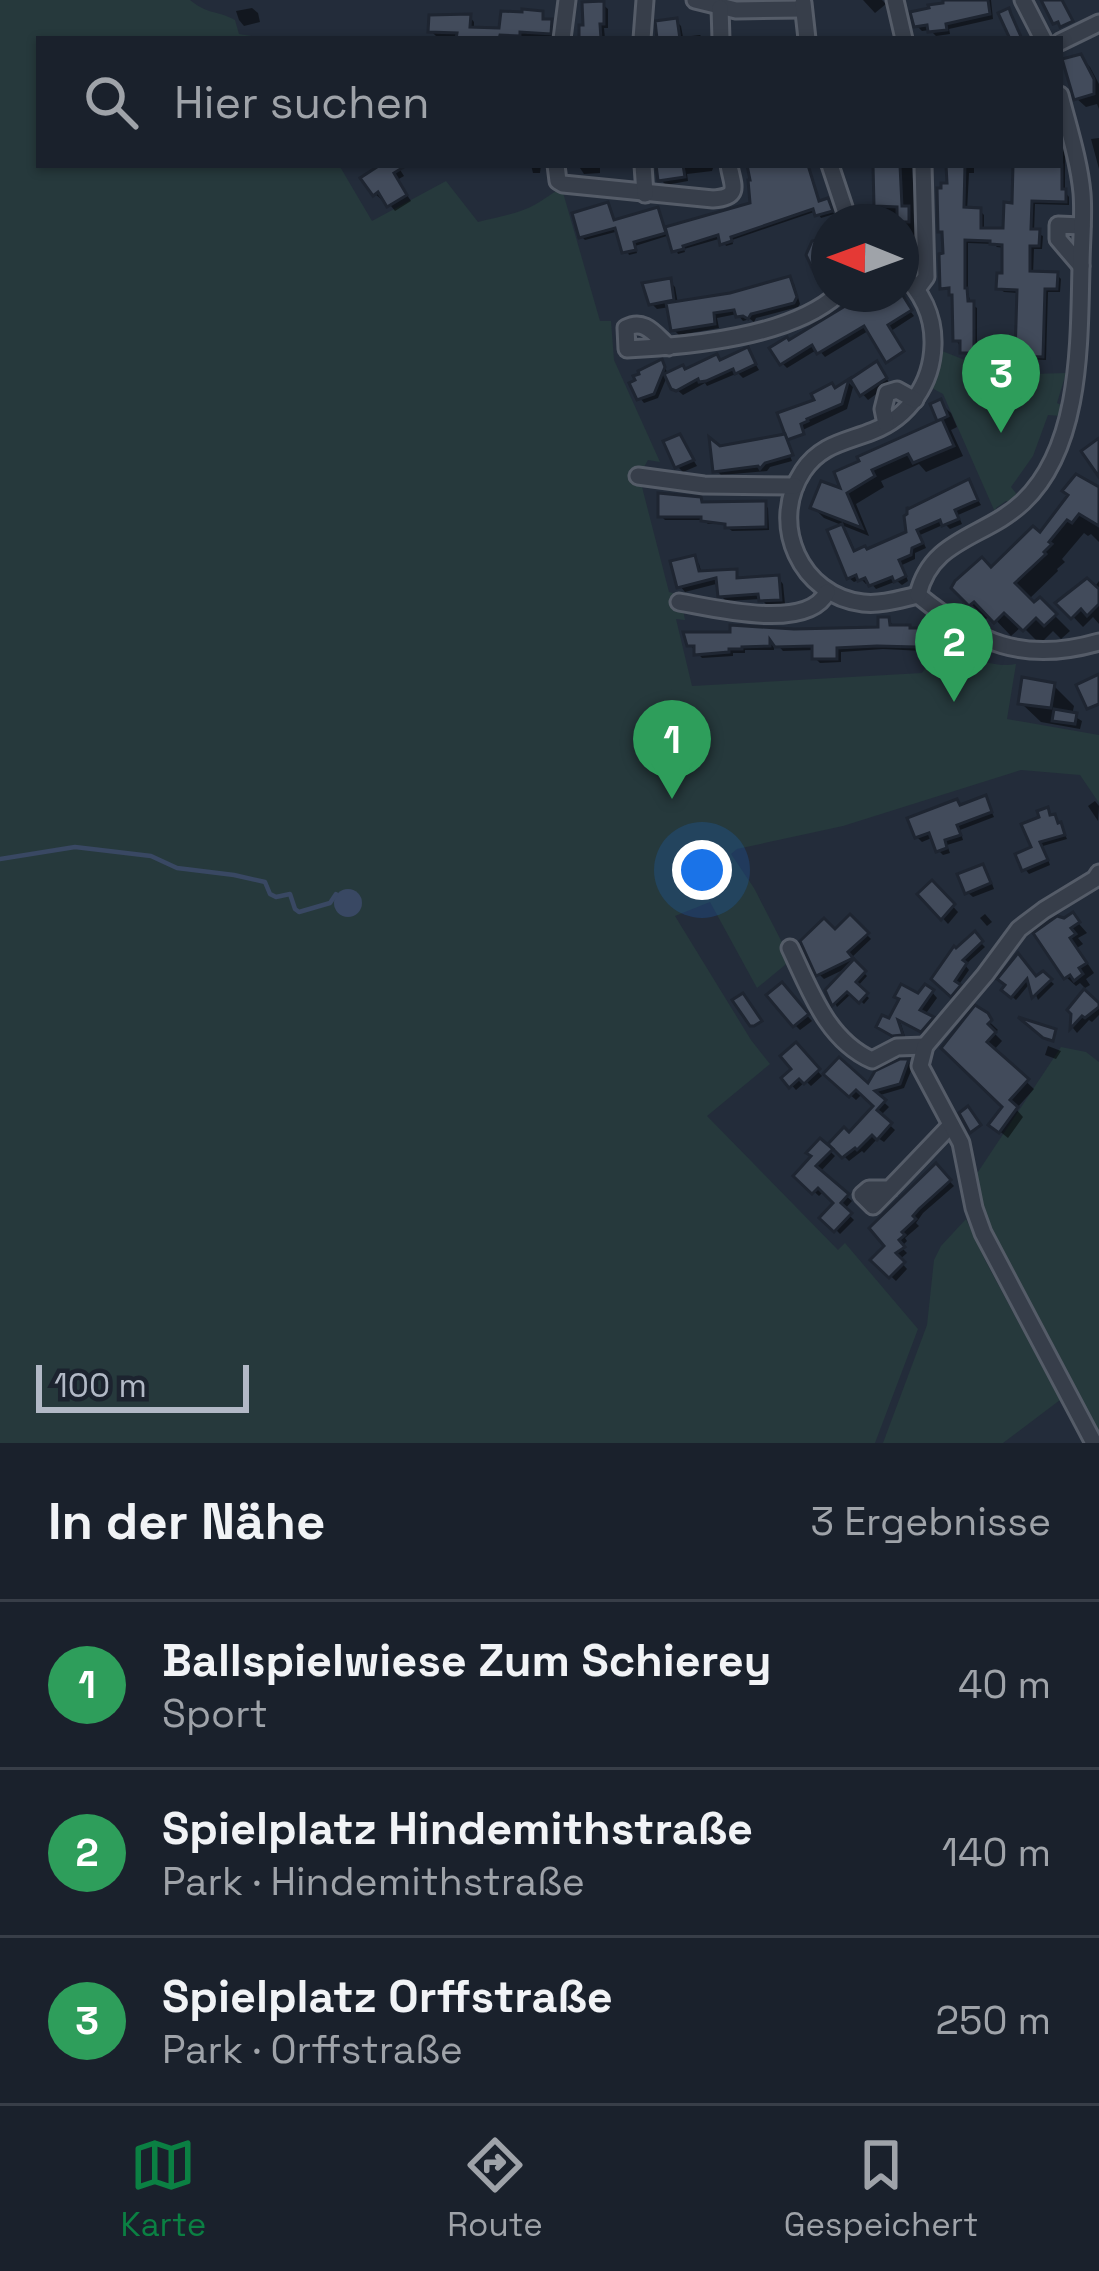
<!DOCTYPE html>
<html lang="de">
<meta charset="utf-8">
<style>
:root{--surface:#1a212c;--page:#232934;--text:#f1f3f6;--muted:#9fa3a9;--line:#383e48;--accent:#0b8043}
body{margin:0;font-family:"Space Grotesk",sans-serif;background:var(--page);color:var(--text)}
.compass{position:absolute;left:811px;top:204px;width:108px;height:108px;border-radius:50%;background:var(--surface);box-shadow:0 3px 9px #0004;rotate:271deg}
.scale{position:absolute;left:36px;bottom:30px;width:213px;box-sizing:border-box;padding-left:12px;border:6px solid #b2b9c6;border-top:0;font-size:33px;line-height:42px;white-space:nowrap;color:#b2b9c6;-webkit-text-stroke:9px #1c232f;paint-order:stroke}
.you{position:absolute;left:702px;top:870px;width:42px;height:42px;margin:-30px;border:9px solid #fff;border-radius:50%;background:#1a73e8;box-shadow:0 0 0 18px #1a73e833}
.badge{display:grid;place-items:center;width:78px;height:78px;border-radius:50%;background:var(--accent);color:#fff;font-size:39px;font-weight:700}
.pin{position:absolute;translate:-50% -99px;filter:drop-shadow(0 3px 6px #0008)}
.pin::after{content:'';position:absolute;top:63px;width:42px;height:36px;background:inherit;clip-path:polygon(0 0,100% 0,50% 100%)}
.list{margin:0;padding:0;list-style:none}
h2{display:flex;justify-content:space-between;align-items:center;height:156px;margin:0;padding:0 48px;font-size:51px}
h2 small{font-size:39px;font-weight:400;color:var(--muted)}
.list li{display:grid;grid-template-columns:78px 1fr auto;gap:36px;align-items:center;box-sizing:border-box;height:168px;padding:0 48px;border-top:3px solid var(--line)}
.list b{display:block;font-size:45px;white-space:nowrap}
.list p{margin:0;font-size:39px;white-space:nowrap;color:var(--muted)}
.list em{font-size:39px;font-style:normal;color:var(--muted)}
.icon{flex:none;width:66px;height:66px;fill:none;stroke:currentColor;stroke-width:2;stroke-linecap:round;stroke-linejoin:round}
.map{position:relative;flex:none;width:1099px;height:1443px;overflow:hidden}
.search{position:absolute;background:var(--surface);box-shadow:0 3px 9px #0004;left:36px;right:36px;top:36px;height:132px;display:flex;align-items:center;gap:30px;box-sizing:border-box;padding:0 42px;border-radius:0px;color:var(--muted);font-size:45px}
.sheet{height:660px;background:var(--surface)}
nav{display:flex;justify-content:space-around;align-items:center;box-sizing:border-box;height:168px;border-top:3px solid var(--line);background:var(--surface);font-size:33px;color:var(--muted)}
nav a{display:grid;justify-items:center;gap:6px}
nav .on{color:var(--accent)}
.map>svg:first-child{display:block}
.green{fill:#26393c}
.water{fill:#394863}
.shadow{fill:#0007}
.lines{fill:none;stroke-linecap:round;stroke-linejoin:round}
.stream{stroke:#394863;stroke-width:4.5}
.building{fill:#424b5b;stroke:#1e2531;stroke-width:3}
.street-casing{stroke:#555c68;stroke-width:21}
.street{stroke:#373e4a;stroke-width:15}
</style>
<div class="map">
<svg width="1099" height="1443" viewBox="0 0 1099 1443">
<rect width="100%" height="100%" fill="#232c3a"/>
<!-- green -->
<g class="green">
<path d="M0 0H190C208 15 217 10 235 20L239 34 270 39H39V165H339L372 221 446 181 478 222C497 217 519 214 536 204 546 199 550 193 562 189L600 321H611L614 360 660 462 648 460 644 467 637 469 634 481 641 483 669 592 680 595 685 620 676 619 692 686 922 673 947 636C958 656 995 669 1016 664L1007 719 1099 735V803L1080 775 1021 770 843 826 737 849 731 854 754 888 791 960 757 988 710 902 675 916 751 1040 770 1064 707 1116 838 1250 845 1243 918 1329 875 1443H0Z"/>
<path d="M942 351 1003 375 1066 373 1057 403 1061 405V416L1048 415 1033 456 1011 487 1019 497 1009 503 1006 501 996 508 995 512 943 394 932 388Z"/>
<path d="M1061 1047 1086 1052 1099 1062V1441L999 1249 986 1216 975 1172H978Z"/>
<path d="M966 1219 985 1260 1060 1400 1003 1443H883L927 1325 934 1260 941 1246Z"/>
</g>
<!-- water -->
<circle class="water" cx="348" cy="903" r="14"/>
<!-- shadow -->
<g class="shadow">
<path d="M863 0H882L886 4 875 13Z"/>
<path d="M961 0H991L993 19 949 29 950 34 936 36 930 30 922 31 916 25Z"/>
<path d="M602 4 608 9V28H604L605 39H582Z"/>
<path d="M252 8 258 13 260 22 244 26 239 20 236 11Z"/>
<path d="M542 14 546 22 556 27 554 38 524 36V39H460L459 37 436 36 431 31 470 17 474 22V30L502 31Z"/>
<path d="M676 21 681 26 683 37 700 35 704 39H657Z"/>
<path d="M1080 57 1090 67 1099 84V109L1097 104 1086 107 1076 98Z"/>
<path d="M1060 137 1065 157V192L1069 197V205L1035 204 1034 232 1043 236 1042 249H1034L1033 274 1057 275 1061 279 1060 292H1048L1046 360 1023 359 1018 355 1020 293 1004 292 999 288 1005 276V248L997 247 994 244 968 243V293L971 304 977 308V356H967L956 340 952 292 943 287 949 165H974V173H969L967 211H980L984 215V231H1006L1015 206 1016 165H1060Z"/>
<path d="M1099 138V169L1091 139Z"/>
<path d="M386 165H397L404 176 397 180 411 201 395 211 384 197 381 199 375 194Z"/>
<path d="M531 165H541L540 173H533Z"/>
<path d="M578 165H600V173L584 174Z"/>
<path d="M665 165H714L712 171 687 174 688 181 666 185 661 180Z"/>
<path d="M753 165H808L821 204 828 202 834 214 821 218 817 211 732 240 733 244 726 246 722 238 684 249 685 252 678 254 670 235 635 246 637 253 629 255 619 231 585 240 582 237 608 205 615 223 657 210 666 230 753 205Z"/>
<path d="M876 165H912L915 217 922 223 923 264H915L901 249V222L892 220 877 205Z"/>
<path d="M789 279 794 284 800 304 798 307 756 318 754 322 750 319 743 321 737 314 717 318 719 328 679 335 674 330 670 307 657 309 651 303 670 282 675 287 678 304 730 296Z"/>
<path d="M871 294H897L914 316 891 331H868L825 357 818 349 787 368 782 363Z"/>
<path d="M748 351 759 370 743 378 738 373 707 386 705 383 683 395 674 387 668 374 658 398 644 403 640 398 662 363 669 375 722 363Z"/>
<path d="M882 371 890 384 868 400 861 392Z"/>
<path d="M849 383 853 387 847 409 788 437 781 415Z"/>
<path d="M940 403 951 413 957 427 951 430 963 456 926 472 919 464 881 481 884 487 856 504 869 536 824 518 814 508 846 494 838 474 942 422 939 419Z"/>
<path d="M679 437 697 466 683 472 677 466Z"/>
<path d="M783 438 792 461 770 467 767 471 721 475 716 470Z"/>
<path d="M968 483 981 505 958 515 962 524 950 529 945 524 920 535 926 548 915 553V559L902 565 908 581 902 585 897 581 876 589 870 582 866 584 861 579 854 582 849 578 831 532 844 526 856 553 867 552 910 534Z"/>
<path d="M1099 491V542L1091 534 1088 536 1084 533 1062 559 1065 562 1057 569 1058 571 1028 600 1034 607 1040 601 1070 631 1061 639 1053 631 1040 644 1022 626 1011 636 991 615 986 619 955 588 991 571 1040 537Z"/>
<path d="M700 500 705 505 764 504 768 508 769 530 732 531 722 523 708 524 704 520H665L661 516Z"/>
<path d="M694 559 699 564 702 574 735 572 741 581 778 578 783 584 785 604 767 605 761 599 726 601 721 596 720 583 685 592 680 586Z"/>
<path d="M1099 581V624L1093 617 1083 627 1060 603 1094 588Z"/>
<path d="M888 620 893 625 936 642 941 647 934 657 923 651 883 649 841 652V662L820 663 815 658V650L783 651 774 641V650H745V653H733V656L702 658 689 644 881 630Z"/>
<path d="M1054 686 1074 706 1072 715 1082 721 1080 729 1041 722 1021 703Z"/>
<path d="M985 798 994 817 960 830 963 840 947 845 950 853 943 855 939 851 934 837 922 842 917 837 961 807Z"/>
<path d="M1095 801 1099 806 1098 821 1088 806Z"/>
<path d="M1047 810 1059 822 1067 839 1043 846 1050 865 1029 874 1025 869 1035 849Z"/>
<path d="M982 868 988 873 994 889 973 897 967 892Z"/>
<path d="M932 884 958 912 948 924 921 894Z"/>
<path d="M985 914 992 922 987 926 980 918Z"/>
<path d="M1072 916 1087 933 1078 938 1083 944 1077 948 1094 973 1086 979 1090 985 1085 988 1080 983 1076 986 1066 977 1064 922Z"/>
<path d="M850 918 871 939 850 959 867 976 857 987 869 998 864 1004 852 993 837 1007 829 991 851 966 824 979 819 974 835 933Z"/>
<path d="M974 936 985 947 965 965 969 970 958 986 963 991 957 998 934 979Z"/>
<path d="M1019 957 1036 980 1043 975 1054 984 1038 1000 1031 982 1016 1000 1005 990Z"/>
<path d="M781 986 812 1021 800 1030 795 1025Z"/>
<path d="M932 992 937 998 924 1016 937 1025 928 1035 900 1021 906 1040H900L879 1027 919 997Z"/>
<path d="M1084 994 1099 1007V1015L1092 1022 1089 1020 1077 1033 1073 1028 1074 1013Z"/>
<path d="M976 1009 998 1030 994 1033 1002 1041 993 1051 1034 1089 1016 1109 1023 1117 1008 1138 992 1125 1006 1107Z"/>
<path d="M1048 1046 1061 1051 1056 1059 1045 1055Z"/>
<path d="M796 1047 822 1076 811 1086 806 1081 796 1090 785 1078 796 1069Z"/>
<path d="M901 1062H908L913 1066 904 1088 877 1096 889 1107 880 1116 895 1130 884 1142 878 1138 864 1153 862 1151 849 1161 832 1144 850 1136 877 1106 863 1093 856 1100 827 1074 869 1087Z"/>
<path d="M820 1142 835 1156 819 1173 852 1201 844 1210 854 1220 840 1234 824 1217 837 1203 825 1190 819 1196 797 1176 815 1157Z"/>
<path d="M936 1167 954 1186 923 1213 916 1223 919 1226 905 1238 907 1241 901 1247 907 1253 899 1260 907 1269 896 1281 874 1260 888 1246Z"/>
</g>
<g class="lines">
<!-- stream -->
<path class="stream" d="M0 859 75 847 151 856 177 868 234 875 265 882 270 894 276 897 290 894 295 909 299 912 330 903 336 894"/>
</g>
<!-- building -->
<g class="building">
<path d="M943 0H988L990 14 946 24 947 30 928 32 927 25 914 27 910 12 929 8 928 5 943 3Z"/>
<path d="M1041 0H1062L1073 21 1060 27 1058 22 1053 24Z"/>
<path d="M604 1V24H600L601 39H579V25H583L582 2Z"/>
<path d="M1009 8 1011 14 1022 39H1010L998 13Z"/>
<path d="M522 9 543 11V19H552L551 34 520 32V36L500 35 499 39H456L457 33 428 32 429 15 471 14 470 27 499 28 501 11 522 12Z"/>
<path d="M677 18 680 39H657L655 21Z"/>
<path d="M1081 54 1094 79V94L1074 100 1062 59Z"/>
<path d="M380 165H407L394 173 407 195 387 207 378 192 373 196 360 178Z"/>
<path d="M656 165H683L685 177 658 181Z"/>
<path d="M747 165H808L819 201 828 198 833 211 815 216 813 209 731 237 732 241 720 245 718 235 683 246 684 249 672 252 665 227 750 203 748 180H750Z"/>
<path d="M873 165H900L902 206H909V222H897V207L874 206Z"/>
<path d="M946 165H965L964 207 981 208V228H1003L1004 202 1012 203 1013 165H1062V189H1066V202L1032 201 1031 229H1040L1039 246H1030V271L1058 272 1057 289H1045L1043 357 1015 356 1017 290 996 289 997 273H1002V245L990 244V241L965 240V288H967L968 301H974V353H960V341H953L952 295H949V288L940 289 939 254 943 253 942 232H938L937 188H941V183H947Z"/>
<path d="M608 202 614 220 658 207 666 233 634 242 636 250 622 253 615 228 579 238 572 213Z"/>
<path d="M823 239 829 252V279L819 283 806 255 812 241Z"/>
<path d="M790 276 797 297 794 303 751 314 748 319 743 316 736 317 734 310 714 313 715 324 671 331 666 303 730 293Z"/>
<path d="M671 278 674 300 649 305 642 283Z"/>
<path d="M865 294H902L912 310 888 325 904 351 886 363 864 326 817 354 812 345 780 365 769 348 787 337 789 340Z"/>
<path d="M748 347 756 364 735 374 733 369 706 381 699 382 698 379 676 391 671 389 664 374 683 365 685 369 717 354 720 360Z"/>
<path d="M662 359 665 367 654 394 637 400 629 383 635 380 633 376 639 374 638 371Z"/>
<path d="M877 361 887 378 860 396 850 379Z"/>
<path d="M849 379 842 404 807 419 808 421 801 424 804 434 787 440 777 413 814 400 811 394 832 383 835 388Z"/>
<path d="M941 399 948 416 942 419 954 446 913 463 908 454 872 470 875 476 847 493 862 528 810 508 821 481 840 488 834 472 859 461 857 457 942 419 937 421 930 404Z"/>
<path d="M680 434 694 460 675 468 663 441Z"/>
<path d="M785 434 793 455 765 463 760 469 758 466 713 472 709 437 720 446Z"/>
<path d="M1099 438V477L1081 451Z"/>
<path d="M1076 474 1099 487V526L1079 514 1072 523 1067 520 1049 542 1052 544 1044 552 1046 554 1015 583 1034 602 1040 597 1057 614 1044 626 1036 618 1023 631 1004 613 994 623 974 602 969 606 951 588 955 581 982 557 991 567 1033 526 1040 532 1068 495 1062 491Z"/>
<path d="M969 479 978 500 955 510 959 519 942 526 940 520 917 530 923 543 912 548 911 555 899 560 906 576 894 582 892 577 869 586 865 578 858 581 856 575 847 579 827 530 842 524 854 551 865 546 867 549 906 532 904 516 907 514V507L908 509Z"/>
<path d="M658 493 701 497 702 502 766 501V527L725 528V524L701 521V517H658Z"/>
<path d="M695 555 699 571 737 569V578L779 575 781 600 759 601 758 594 718 597 716 578 677 588 670 561Z"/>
<path d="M1087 578 1099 589V604L1087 616 1081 609 1071 619 1055 603Z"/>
<path d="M878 617H889L890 625H910V628H919L938 640 928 655 916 647 877 646 837 648V659H812V646L775 647 770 640V646L742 647V649H729V652L694 655V646H687L683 632H730V625L794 629 878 627Z"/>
<path d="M1099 674V704L1087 709 1076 685Z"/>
<path d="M1022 677 1055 683 1051 708 1018 704Z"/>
<path d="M1054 709 1077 713 1075 724 1052 721Z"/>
<path d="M986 795 992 812 957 825 961 835 945 840 947 848 936 852 929 833 915 838 907 818 957 799 960 805Z"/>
<path d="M1048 807 1050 815 1055 814 1058 823 1061 822 1065 835 1040 842 1048 860 1022 871 1015 854 1031 847 1021 824 1039 817 1037 811Z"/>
<path d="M983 864 991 883 965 894 957 874Z"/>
<path d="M932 880 955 904 941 920 917 894Z"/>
<path d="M1073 912 1080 922 1071 928 1076 934 1070 938 1087 963 1079 968 1083 974 1074 981 1070 975 1064 979 1033 933 1057 916 1064 918Z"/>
<path d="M850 914 869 933 848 952 853 958 816 976 800 941 824 918 835 929Z"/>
<path d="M975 931 983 941 963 960 967 963 955 981 961 985 951 997 931 979 954 946 956 948Z"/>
<path d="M1018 953 1036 976 1043 971 1052 979 1032 998 1027 979 1011 998 1001 990 1005 985 997 979Z"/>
<path d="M854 959 866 971 856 982 868 993 859 1003 847 992 832 1006 825 990Z"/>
<path d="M782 982 809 1014 793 1027 766 995Z"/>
<path d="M901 984 918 993 925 984 934 990 920 1010 934 1017 921 1032 898 1020 903 1035 892 1036 876 1027 882 1015 889 1018 899 999 894 997Z"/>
<path d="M1084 989 1099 1003V1007L1085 1018 1082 1016 1070 1029 1071 1014 1067 1010Z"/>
<path d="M743 993 762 1021 754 1026H750L732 1000Z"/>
<path d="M975 1005 988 1013 992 1020 988 1024 996 1032 987 1042 1029 1079 1010 1100 1018 1107 999 1133 988 1125 1002 1107 941 1048Z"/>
<path d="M1018 1017 1056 1029 1053 1041 1043 1038Z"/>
<path d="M796 1042 820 1069 804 1084 799 1079 789 1088 781 1078 791 1069 780 1056Z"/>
<path d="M839 1057 868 1083 875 1071 900 1059H909L900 1084 875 1091 886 1100 877 1110 892 1123 877 1140 872 1135 857 1150 855 1148 842 1158 828 1144 844 1127 849 1132 873 1106 856 1090 849 1097 823 1074Z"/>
<path d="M968 1106 981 1125 970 1133 959 1113Z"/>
<path d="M820 1138 833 1149 816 1166 849 1194 841 1203 852 1213 834 1232 819 1218 833 1203 818 1188 812 1194 793 1176 811 1156 806 1153Z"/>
<path d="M936 1163 951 1180 919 1209 913 1216 916 1219 902 1232 905 1235 899 1240 905 1247 896 1253 905 1262 889 1278 870 1260 884 1246 869 1228Z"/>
</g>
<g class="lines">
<defs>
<g id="street">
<path d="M695 0 736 10 803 9"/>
<path d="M895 0 904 39"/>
<path d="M1023 0 1043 39"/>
<path d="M803 3 807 39"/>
<path d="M720 8 721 39"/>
<path d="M562 39 567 0"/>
<path d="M642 39 645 0"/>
<path d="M1060 42 1099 23"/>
<path d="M556 165 558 181 563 184 713 199C742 197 732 185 729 165"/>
<path d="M643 165 645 194"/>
<path d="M830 165 849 222"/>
<path d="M1081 266 1058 239V225L1082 226"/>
<path d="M901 272C921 291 934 316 933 345 932 383 909 417 873 431 846 442 821 444 803 471 768 524 801 596 863 603 882 605 900 599 918 595 977 643 1023 664 1099 642"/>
<path d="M917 289 926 277 923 165"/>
<path d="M669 347C655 335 645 318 626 328L627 349C689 346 791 337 838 294"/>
<path d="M886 424 883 409 887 393 897 390 915 400"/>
<path d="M638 476 704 485 795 486"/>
<path d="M918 595C931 538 985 538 1023 502 1082 446 1079 341 1081 267 1081 243 1084 217 1082 193 1079 160 1068 127 1060 95"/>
<path d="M679 602C714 608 808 632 827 592"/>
<path d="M790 948C810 990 827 1040 872 1060L897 1047 925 1046"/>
<path d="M890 1189H869L862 1195 873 1206C900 1179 925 1152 951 1125"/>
<path d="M1094 1443 983 1233 974 1208 961 1143 920 1066 925 1046 985 975 1019 929 1044 910 1095 879 1099 873"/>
</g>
</defs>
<!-- street casing -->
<use href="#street" class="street-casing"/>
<!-- street -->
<use href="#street" class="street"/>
</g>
</svg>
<svg class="compass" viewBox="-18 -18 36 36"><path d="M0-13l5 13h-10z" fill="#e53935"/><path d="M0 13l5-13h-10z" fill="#9fa3a9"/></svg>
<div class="scale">100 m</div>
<div class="you"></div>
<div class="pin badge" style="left:672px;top:799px;background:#2e9e5b">1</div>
<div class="pin badge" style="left:954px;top:702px;background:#2e9e5b">2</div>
<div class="pin badge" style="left:1001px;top:433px;background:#2e9e5b">3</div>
<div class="search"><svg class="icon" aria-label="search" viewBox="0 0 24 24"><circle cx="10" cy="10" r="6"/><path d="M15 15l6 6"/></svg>Hier suchen</div>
</div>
<section class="sheet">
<h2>In der Nähe<small>3 Ergebnisse</small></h2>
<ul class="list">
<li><span class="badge" style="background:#2e9e5b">1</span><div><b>Ballspielwiese Zum Schierey</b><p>Sport</p></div><em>40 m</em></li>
<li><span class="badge" style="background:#2e9e5b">2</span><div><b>Spielplatz Hindemithstraße</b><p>Park · Hindemithstraße</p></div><em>140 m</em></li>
<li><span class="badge" style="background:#2e9e5b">3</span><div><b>Spielplatz Orffstraße</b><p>Park · Orffstraße</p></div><em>250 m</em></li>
</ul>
</section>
<nav>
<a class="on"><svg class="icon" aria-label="map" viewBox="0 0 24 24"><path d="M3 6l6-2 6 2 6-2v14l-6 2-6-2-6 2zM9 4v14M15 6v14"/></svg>Karte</a>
<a><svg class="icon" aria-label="directions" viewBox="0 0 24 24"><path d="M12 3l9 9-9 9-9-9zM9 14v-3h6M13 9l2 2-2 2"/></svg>Route</a>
<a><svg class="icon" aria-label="saved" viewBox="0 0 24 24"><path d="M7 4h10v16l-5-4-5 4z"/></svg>Gespeichert</a>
</nav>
